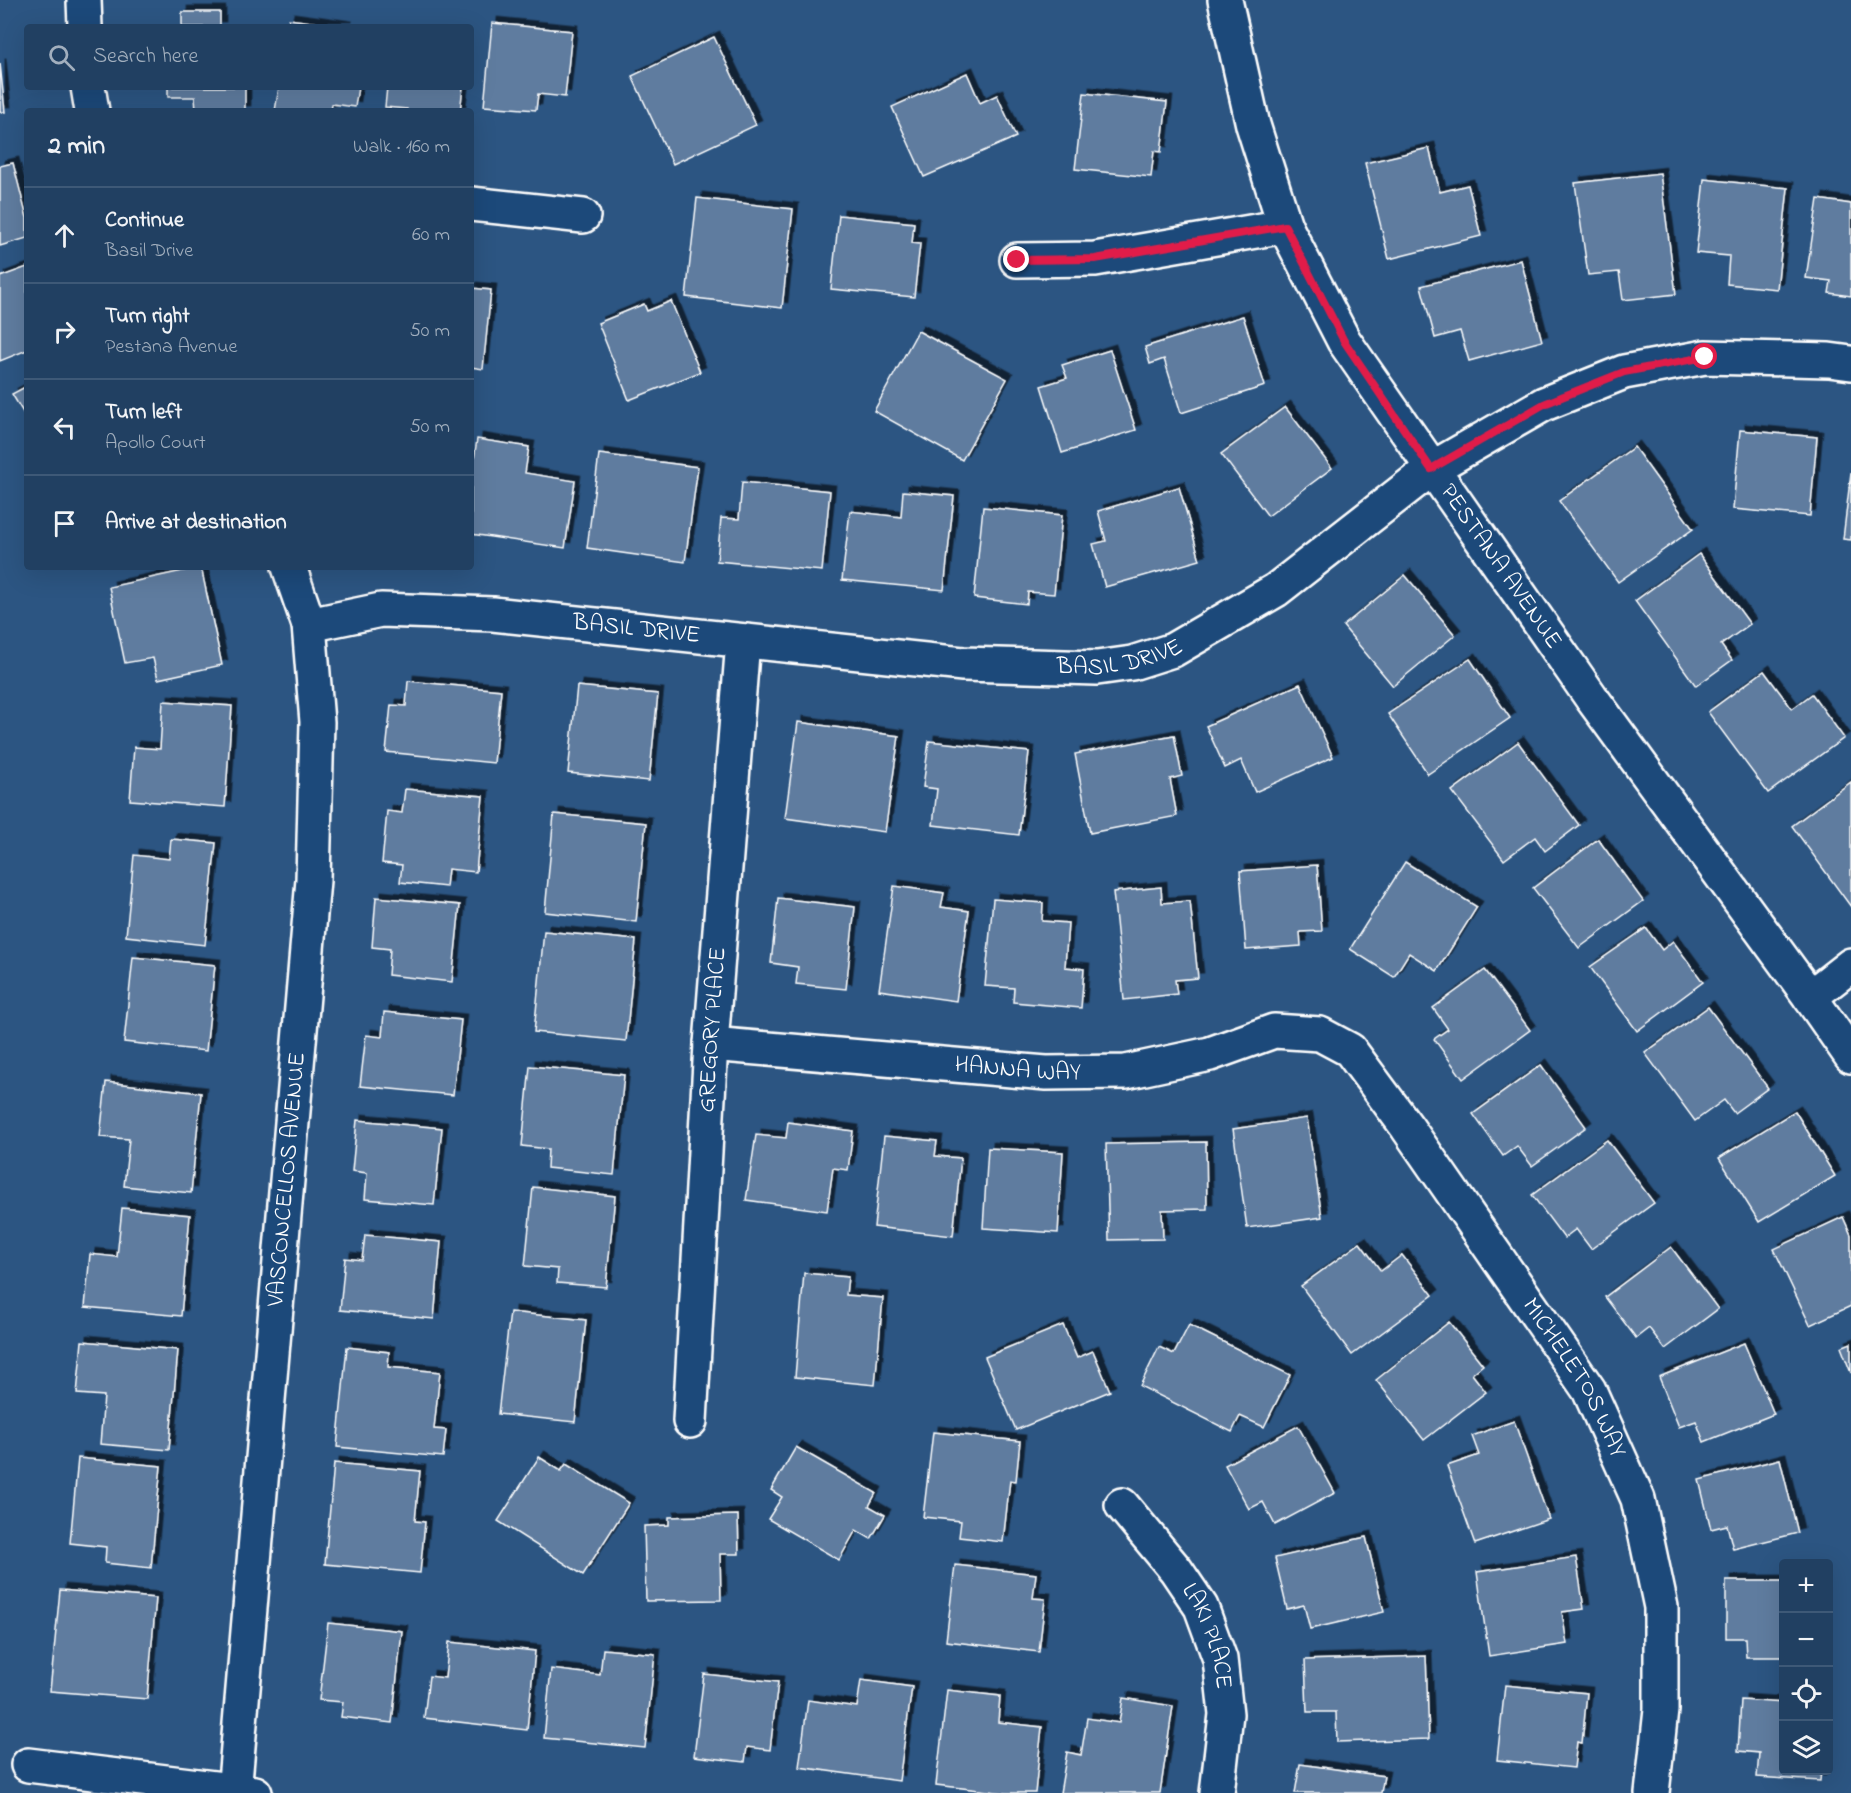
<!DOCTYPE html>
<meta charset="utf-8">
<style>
:root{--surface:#214062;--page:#294768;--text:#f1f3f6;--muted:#a2afbe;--line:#3e5977}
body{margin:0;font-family:"Indie Flower",sans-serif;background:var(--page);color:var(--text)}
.controls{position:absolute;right:18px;bottom:18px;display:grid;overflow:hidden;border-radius:6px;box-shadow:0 6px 24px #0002}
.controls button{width:54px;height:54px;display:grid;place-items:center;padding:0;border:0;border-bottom:2px solid var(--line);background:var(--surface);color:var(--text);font:30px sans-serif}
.stop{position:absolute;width:18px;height:18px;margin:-14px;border:4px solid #e11d48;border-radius:50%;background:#fff}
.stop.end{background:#e11d48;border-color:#fff;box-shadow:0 2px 6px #0008}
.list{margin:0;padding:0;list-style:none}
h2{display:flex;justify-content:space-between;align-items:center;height:78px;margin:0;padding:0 24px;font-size:26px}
h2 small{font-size:20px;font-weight:400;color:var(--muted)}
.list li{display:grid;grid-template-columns:39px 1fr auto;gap:18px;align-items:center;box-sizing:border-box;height:96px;padding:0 24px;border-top:2px solid var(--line)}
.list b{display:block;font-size:22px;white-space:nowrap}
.list p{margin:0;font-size:20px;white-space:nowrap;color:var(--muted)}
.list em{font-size:20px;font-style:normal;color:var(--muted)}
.icon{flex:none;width:33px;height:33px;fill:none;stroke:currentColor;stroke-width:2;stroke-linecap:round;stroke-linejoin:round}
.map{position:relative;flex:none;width:1851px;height:1793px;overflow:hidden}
.search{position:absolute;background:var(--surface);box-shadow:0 6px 24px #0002;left:24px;top:24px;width:450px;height:66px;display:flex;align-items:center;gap:15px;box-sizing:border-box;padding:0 21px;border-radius:6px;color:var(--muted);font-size:22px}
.panel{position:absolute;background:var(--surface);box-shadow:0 6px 24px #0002;left:24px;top:108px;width:450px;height:462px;border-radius:6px}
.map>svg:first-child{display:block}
.building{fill:#5e7c9f;stroke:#fff;stroke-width:1.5;filter:url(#shadow)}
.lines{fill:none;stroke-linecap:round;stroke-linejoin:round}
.street-casing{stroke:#fff;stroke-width:38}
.secondary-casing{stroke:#fff;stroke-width:38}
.street{stroke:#1f4a7a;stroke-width:33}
.secondary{stroke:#1f4a7a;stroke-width:33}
.route{stroke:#e11d48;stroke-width:8}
.labels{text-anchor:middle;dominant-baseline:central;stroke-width:5;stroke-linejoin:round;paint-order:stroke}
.street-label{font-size:24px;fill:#fff;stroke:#1f4a7a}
</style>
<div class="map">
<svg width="1851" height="1793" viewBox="0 0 1851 1793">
<defs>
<filter id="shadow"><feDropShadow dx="5.5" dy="-5.5" stdDeviation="0" flood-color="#0009"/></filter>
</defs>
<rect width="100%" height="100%" fill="#2c5582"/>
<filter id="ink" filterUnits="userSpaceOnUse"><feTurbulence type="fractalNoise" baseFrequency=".0167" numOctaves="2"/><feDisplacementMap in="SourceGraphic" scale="12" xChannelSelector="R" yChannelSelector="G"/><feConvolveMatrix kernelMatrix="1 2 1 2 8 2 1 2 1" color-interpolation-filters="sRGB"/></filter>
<g filter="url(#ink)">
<!-- building -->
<g class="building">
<rect x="182" y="12" width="38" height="15"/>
<path d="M289 19 347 27H287Z"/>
<path d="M492 23 572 31 565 97 538 94 536 110 484 106Z"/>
<path d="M714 37 756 125 673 164 632 76Z"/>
<path d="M0 63 5 112H0Z"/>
<path d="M967 73 980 103 997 95 1016 137 924 177 892 107Z"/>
<path d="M168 87H245V111H196L195 97H168Z"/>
<path d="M279 87H358L355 107 332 104 331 111H275Z"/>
<path d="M387 87H463L460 111H407V109L385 107Z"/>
<path d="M1084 93 1167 102 1161 152 1154 151 1151 177 1075 169Z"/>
<path d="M1429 148 1440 192 1468 185 1481 236 1389 259 1365 163Z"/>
<path d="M13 163 27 218V238L0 246V166Z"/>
<path d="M1660 173 1676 294 1623 300 1619 272 1588 275 1575 183Z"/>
<path d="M1704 179 1788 188 1777 289 1727 284 1729 256 1696 253Z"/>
<path d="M697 198 793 209 782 308 686 297Z"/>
<path d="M1818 199 1851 204V296L1829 293 1831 281 1806 278Z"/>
<path d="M839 215 914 223 912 243 920 244 914 297 831 289Z"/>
<path d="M1521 260 1542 341 1469 361 1460 331 1435 338 1421 286Z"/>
<path d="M27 267V350L0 361V277Z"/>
<path d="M471 288 491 290 483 369 471 367Z"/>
<path d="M671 301 700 372 629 400 598 323 644 304 647 311Z"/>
<path d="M1243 316 1265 386 1181 413 1164 359 1150 364 1145 347Z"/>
<path d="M918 331 1007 379 962 460 874 411Z"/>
<path d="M1110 350 1136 430 1062 453 1041 386 1067 378 1062 365Z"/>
<path d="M27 386V419L12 394Z"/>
<path d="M1285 407 1332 468 1268 516 1221 454Z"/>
<path d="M1740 430 1817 437 1810 516 1733 509Z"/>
<path d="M477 439 529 447 525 473 575 481 565 548 471 534V480Z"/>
<path d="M1634 447 1693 529 1618 582 1559 501Z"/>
<path d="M599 454 698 467 685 562 587 548Z"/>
<path d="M1851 472V540L1843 539Z"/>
<path d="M742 482 830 491 822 571 717 561 721 518 739 519Z"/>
<path d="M1179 487 1200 560 1105 587 1093 544 1106 541 1098 511Z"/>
<path d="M903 491 954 496 944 590 842 580 850 511 901 517Z"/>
<path d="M983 507 1062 515 1054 594 1028 592 1027 604 974 598Z"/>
<path d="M1699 554 1750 624 1721 645 1732 660 1696 686 1635 601Z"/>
<path d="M201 567 222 665 158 679 153 658 125 663 109 587Z"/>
<path d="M1405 575 1455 635 1393 686 1343 626Z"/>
<path d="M1470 659 1510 718 1428 774 1388 714Z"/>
<path d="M1764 671 1792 709 1812 694 1844 738 1768 793 1708 712Z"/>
<path d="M408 681 501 690 494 763 386 752 391 705 406 706Z"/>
<path d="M1300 684 1333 757 1255 792 1241 760 1225 768 1206 726Z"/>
<path d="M577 686 658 694 649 781 568 773Z"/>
<path d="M163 701 232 706 225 807 130 800 134 747 160 749Z"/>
<path d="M798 722 899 736 885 832 785 818Z"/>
<path d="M1174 735 1182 776 1170 779 1177 816 1090 833 1075 754Z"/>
<path d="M929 741 1029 752 1019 835 933 825 937 789 923 787Z"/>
<path d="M1518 742 1579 825 1545 851 1535 837 1504 860 1452 791Z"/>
<path d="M1851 782V907L1792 826Z"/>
<path d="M405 789 483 796 476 872 448 869 446 887 400 882 402 865 382 863 387 811 402 813Z"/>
<path d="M554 814 646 823 636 922 545 912Z"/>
<path d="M171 839 216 843 205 945 126 936 134 855 169 859Z"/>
<path d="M1598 839 1643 901 1579 948 1533 888Z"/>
<path d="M1405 862 1477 907 1437 971 1409 953 1394 977 1350 949Z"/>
<path d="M1317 865 1322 931 1300 932 1301 946 1246 950 1240 871Z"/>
<path d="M894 886 944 893 941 907 969 911 956 1001 879 990Z"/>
<path d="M1161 887 1162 903 1190 901 1198 978 1175 980 1177 994 1124 1000 1113 892Z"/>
<path d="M376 897 460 905 452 982 388 975 390 949 372 947Z"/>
<path d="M778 898 855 907 846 989 796 984 798 967 771 963Z"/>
<path d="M993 899 1043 903 1042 921 1068 923 1065 967 1084 969 1081 1008 1013 1002 1014 988 985 986Z"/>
<path d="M1646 928 1662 950 1673 941 1703 982 1637 1031 1590 967Z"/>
<path d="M544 931 636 940 626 1041 534 1032Z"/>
<path d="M133 957 215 965 206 1051 124 1042Z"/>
<path d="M1485 970 1530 1030 1463 1079 1434 1039 1448 1029 1433 1008Z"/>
<path d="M1708 1007 1768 1088 1734 1113 1724 1100 1695 1121 1645 1053Z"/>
<path d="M384 1012 461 1020 453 1095 360 1086 366 1035 382 1037Z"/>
<path d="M1541 1065 1586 1127 1532 1166 1517 1146 1503 1156 1473 1114Z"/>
<path d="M530 1066 624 1075 614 1175 547 1168 548 1149 522 1146Z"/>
<path d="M106 1082 201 1093 191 1193 124 1186 129 1139 100 1137Z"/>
<path d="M1795 1111 1835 1176 1759 1222 1719 1158Z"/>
<path d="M1307 1118 1322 1217 1247 1228 1233 1129Z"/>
<path d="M357 1120 442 1128 434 1205 365 1199 367 1173 352 1171Z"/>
<path d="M788 1122 853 1131 848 1170 833 1168 827 1211 746 1200 756 1135 786 1138Z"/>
<path d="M884 1136 937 1141 935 1156 961 1158 953 1236 874 1227Z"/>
<path d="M1607 1140 1654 1203 1591 1249 1576 1229 1564 1238 1532 1195Z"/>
<path d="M1206 1142 1207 1209 1162 1210 1163 1239 1109 1240 1106 1144Z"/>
<path d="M988 1148 1063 1152 1058 1233 983 1228Z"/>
<path d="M533 1187 615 1196 606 1287 557 1283 558 1269 525 1266Z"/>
<path d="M122 1208 190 1215 181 1316 85 1307 90 1254 117 1257Z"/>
<path d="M1843 1217 1851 1235V1306L1810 1325 1774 1249Z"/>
<path d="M365 1235 441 1242 434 1319 340 1310 345 1258 362 1260Z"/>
<path d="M1360 1243 1381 1271 1402 1255 1433 1295 1352 1355 1301 1286Z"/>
<path d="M1671 1247 1718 1309 1665 1349 1649 1328 1636 1338 1605 1297Z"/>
<path d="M804 1273 848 1277 846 1295 883 1298 875 1385 795 1377Z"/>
<path d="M510 1312 586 1320 575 1422 498 1414Z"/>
<path d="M1449 1322 1483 1365 1472 1374 1486 1392 1424 1440 1376 1380Z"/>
<path d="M1063 1325 1077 1358 1093 1351 1110 1391 1016 1430 985 1357Z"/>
<path d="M1189 1325 1290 1375 1264 1427 1240 1416 1232 1432 1140 1386 1159 1347 1174 1354Z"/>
<path d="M82 1341 178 1350 169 1450 100 1444 104 1396 77 1394Z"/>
<path d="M1744 1343 1774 1414 1704 1442 1696 1421 1679 1427 1659 1377Z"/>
<path d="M1851 1343V1373L1841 1347Z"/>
<path d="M347 1347 389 1352 388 1367 440 1372 434 1429 446 1430 443 1457 337 1447Z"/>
<path d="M1514 1421 1549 1519 1475 1544 1447 1466 1479 1455 1472 1436Z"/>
<path d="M1298 1426 1335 1493 1275 1525 1263 1502 1249 1509 1225 1465Z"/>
<path d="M933 1432 1020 1441 1016 1481 1010 1480 1003 1542 959 1537 961 1521 923 1517Z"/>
<path d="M796 1447 876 1493 869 1506 885 1515 871 1539 856 1530 839 1560 768 1519 782 1497 771 1490Z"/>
<path d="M539 1457 561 1471 566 1464 629 1503 583 1575 498 1521Z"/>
<path d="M78 1458 161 1466 151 1568 105 1563 106 1547 70 1543Z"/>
<path d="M1780 1459 1798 1533 1733 1549 1727 1525 1711 1529 1699 1480Z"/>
<path d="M334 1463 420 1471 415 1521 425 1522 420 1573 325 1564Z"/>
<path d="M738 1515 739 1554H720L721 1600 646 1601 644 1526 669 1525V1517Z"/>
<path d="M1366 1537 1384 1612 1310 1629 1304 1605 1287 1609 1275 1558Z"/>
<path d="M1576 1557 1584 1609 1562 1612 1567 1644 1489 1656 1477 1572Z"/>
<path d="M955 1565 1036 1574 1033 1598 1045 1599 1039 1652 946 1641Z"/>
<path d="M1726 1581H1784V1657H1746L1745 1638H1726Z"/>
<path d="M60 1590 156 1598 147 1699 50 1691Z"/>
<path d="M328 1623 402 1631 392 1723 341 1717 343 1702 319 1700Z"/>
<path d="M449 1642 535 1651 527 1730 424 1718 429 1676 445 1678Z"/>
<path d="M603 1649 655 1654 645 1748 544 1738 551 1669 600 1675Z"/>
<path d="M1426 1656 1429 1739 1337 1742 1336 1712H1307L1305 1660Z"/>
<path d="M704 1674 778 1682 770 1750 747 1747 745 1762 694 1756Z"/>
<path d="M861 1680 912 1687 899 1781 799 1767 808 1700 857 1707Z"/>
<path d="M1505 1685 1587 1693 1582 1743 1577 1742 1574 1768 1497 1760Z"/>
<path d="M947 1690 1000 1696 998 1722 1042 1727 1035 1793H1006L936 1785Z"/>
<path d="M1123 1698 1173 1706 1160 1793H1060L1067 1752 1081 1755 1087 1718 1119 1723Z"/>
<path d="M1741 1700 1784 1703V1770H1821L1820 1781 1757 1777 1759 1753 1738 1751Z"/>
<path d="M1300 1764 1384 1776 1381 1793H1295Z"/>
</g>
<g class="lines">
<defs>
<g id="street">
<path d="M84 0 85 27"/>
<path d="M88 87 92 111"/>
<path d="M471 204 583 216"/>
<path d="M1017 260 1095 259 1285 226"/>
<path id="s1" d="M309 625 381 610 493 614 963 664 1097 668 1132 663 1173 650 1276 590 1431 469 1544 404 1624 372 1705 357 1829 360 1851 363"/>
<path d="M1810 997 1851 965"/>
<path id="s2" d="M711 1044 1046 1073 1126 1072 1210 1054 1274 1031 1320 1034 1350 1050 1407 1127 1589 1390 1638 1499 1661 1607V1710L1652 1793"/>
<path id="s3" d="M690 1421 711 1044 743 641"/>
<path id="s4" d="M1122 1505 1176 1570 1201 1607 1220 1659 1226 1714 1217 1793"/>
<path id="s5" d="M234 1793 313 880 317 722 309 625 289 567"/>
</g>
<g id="secondary">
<path id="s6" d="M1225 0 1253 125 1285 226 1344 341 1591 697 1810 997 1851 1056"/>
<path d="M28 1765 255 1793"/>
</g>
</defs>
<!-- street casing -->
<use href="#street" class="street-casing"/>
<!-- secondary casing -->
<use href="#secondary" class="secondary-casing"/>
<!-- street -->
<use href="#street" class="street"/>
<!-- secondary -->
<use href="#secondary" class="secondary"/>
</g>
</g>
<g class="lines" filter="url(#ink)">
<!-- route -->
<path class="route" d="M1017 260 1095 259 1285 226 1344 341 1431 469 1544 404 1624 372 1705 357"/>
</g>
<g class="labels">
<!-- street labels -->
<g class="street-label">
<text stroke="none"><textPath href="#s6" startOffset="638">PESTANA AVENUE</textPath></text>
<text stroke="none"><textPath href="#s1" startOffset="330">BASIL DRIVE</textPath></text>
<text stroke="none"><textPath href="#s1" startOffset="816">BASIL DRIVE</textPath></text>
<text stroke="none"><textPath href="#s3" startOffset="392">GREGORY PLACE</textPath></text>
<text stroke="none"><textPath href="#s2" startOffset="308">HANNA WAY</textPath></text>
<text stroke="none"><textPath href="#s5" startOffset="616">VASCONCELLOS AVENUE</textPath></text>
<text stroke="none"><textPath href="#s2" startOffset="1048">MICHELETOS WAY</textPath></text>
<text stroke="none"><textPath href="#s4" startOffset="159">LAKI PLACE</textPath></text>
</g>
</g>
</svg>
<div class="controls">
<button>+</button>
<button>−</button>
<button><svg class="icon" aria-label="locate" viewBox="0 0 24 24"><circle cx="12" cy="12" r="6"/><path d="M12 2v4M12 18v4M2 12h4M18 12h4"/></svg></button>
<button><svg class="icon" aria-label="layers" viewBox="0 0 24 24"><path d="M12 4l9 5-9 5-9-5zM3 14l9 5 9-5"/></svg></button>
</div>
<div class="stop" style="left:1705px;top:357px"></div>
<div class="stop end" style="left:1017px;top:260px"></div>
<div class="search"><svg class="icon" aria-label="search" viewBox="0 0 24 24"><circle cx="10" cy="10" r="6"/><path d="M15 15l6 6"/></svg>Search here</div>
<section class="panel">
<h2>2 min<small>Walk · 160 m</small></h2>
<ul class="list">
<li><svg class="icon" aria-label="ahead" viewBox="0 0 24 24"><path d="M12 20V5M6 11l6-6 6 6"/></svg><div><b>Continue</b><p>Basil Drive</p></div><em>60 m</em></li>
<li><svg class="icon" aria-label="right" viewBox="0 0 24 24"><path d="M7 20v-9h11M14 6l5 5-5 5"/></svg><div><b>Turn right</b><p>Pestana Avenue</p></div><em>50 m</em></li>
<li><svg class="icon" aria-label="left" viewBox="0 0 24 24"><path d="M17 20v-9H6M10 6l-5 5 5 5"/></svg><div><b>Turn left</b><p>Apollo Court</p></div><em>50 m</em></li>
<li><svg class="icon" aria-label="arrive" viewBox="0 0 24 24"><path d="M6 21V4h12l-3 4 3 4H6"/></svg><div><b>Arrive at destination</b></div></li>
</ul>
</section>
</div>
